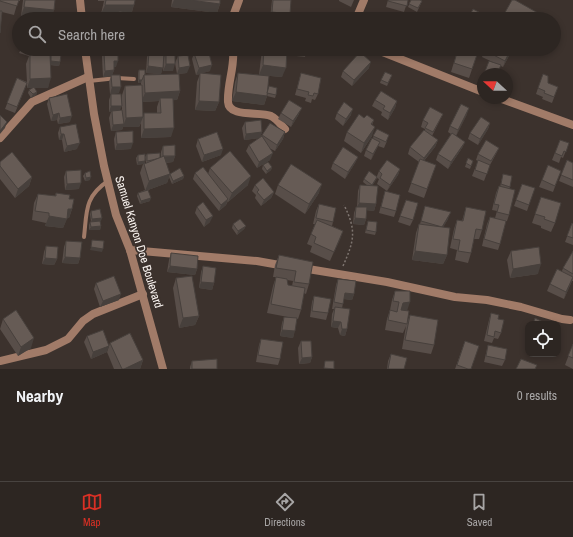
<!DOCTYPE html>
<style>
:root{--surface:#2d2622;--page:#39322f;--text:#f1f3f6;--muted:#a7a5a5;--line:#484340;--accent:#d93025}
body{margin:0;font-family:"Archivo Narrow",sans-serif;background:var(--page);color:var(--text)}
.controls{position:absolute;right:12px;bottom:12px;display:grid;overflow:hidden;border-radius:8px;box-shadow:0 2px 6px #0003}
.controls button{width:36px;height:36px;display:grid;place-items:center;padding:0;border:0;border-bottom:1px solid var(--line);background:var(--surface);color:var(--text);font:20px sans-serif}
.compass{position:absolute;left:477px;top:68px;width:36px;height:36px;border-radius:50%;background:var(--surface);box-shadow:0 2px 6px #0003;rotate:291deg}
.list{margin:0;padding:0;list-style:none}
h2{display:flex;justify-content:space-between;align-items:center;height:52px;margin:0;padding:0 16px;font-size:17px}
h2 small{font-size:13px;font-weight:400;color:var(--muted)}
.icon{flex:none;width:22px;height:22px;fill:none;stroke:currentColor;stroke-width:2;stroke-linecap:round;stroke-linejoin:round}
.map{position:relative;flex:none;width:573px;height:369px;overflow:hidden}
.search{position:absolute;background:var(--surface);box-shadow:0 2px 6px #0003;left:12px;right:12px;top:12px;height:44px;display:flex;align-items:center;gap:10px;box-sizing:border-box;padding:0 14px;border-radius:22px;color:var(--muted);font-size:15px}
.sheet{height:112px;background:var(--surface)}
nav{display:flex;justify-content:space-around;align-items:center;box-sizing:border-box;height:56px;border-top:1px solid var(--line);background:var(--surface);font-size:11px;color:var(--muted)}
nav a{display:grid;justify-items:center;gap:2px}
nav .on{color:var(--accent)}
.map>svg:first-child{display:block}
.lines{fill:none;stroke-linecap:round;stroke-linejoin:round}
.path{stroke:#7e7570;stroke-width:1.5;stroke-dasharray:2 2;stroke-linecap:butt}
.service{stroke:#a17b68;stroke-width:4}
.minor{stroke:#a17b68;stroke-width:8}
.tertiary{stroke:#a17b68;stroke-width:8}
.wall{fill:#584e49;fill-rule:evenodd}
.shaded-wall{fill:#47403c}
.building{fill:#665b55;stroke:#47403c}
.labels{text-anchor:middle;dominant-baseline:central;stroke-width:3.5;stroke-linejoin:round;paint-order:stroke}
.street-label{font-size:12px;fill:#faf4f0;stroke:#3c322d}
</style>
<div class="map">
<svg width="573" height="369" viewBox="0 0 573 369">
<rect width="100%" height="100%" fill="#3c322d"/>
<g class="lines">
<!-- path -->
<path class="path" d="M343 266C354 241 357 231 344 205"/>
<!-- service -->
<g class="service">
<path d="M89 81 117 78 134 79"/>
<path d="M84 237C87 212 84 197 108 181"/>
</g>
<!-- minor -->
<g class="minor">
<path d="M232 19 239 0"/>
<path d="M356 19 364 0"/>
<path d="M233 49C235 67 227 84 228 102 229 118 260 111 271 116 277 119 281 125 285 129"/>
<path d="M375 49 483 92"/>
<path d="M499 98 573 125"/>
<path d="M0 138 32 102 88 77"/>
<path d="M130 250 257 261 285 266"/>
<path d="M302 268 387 282 455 297 487 300 521 307 562 319 570 320"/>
<path d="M0 361 46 350 68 339 83 321 93 314 143 294"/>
</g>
<!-- tertiary -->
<g class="tertiary">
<path d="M80 0 82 19"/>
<path d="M85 49 94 114 104 166 116 215 130 250 163 369"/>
</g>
</g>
<!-- wall -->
<g class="wall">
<path d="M0 0H20V1H18L14 15 2 12 0 33Z"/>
<path d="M23 0H55L54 10 50 19 21 16Z"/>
<path d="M98 0H135L132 12 135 19H117L118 14H101L104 1H98Z"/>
<path d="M172 0H220V4L217 13 171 7Z"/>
<path d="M272 0H291L270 19Z"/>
<path d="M339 0H354L351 7 339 1Z"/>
<path d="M388 0H408L404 12 386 7Z"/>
<path d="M411 0 422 1 417 12 408 7Z"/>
<path d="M538 13 536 19H502L503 16Z"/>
<path d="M21 49H39L37 55 49 54 50 49H61L60 55V62L59 66 51 65 48 88H34L37 92 36 95 31 98 28 93 29 90 32 88H27V83L15 113 5 109 17 78 27 82 26 64 29 56 19 53Z"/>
<path d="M93 49H110V51L116 67H114V70L112 75 119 93 110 94 109 82 111 76 103 77 102 58V56H92Z"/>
<path d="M262 49H287L282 77 259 75Z"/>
<path d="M297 49H307L305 57 296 56Z"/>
<path d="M458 49H479L469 78 451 72Z"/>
<path d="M485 49 510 54 503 67 482 57Z"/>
<path d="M149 51 164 57 166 51 173 71H163L164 60 161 74 146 73 147 57Z"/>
<path d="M194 53 210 71 202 73 219 102 215 111 195 110 197 82 200 74 196 75 192 59Z"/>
<path d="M178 56 187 73 177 74 180 91 177 100H173L171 137 141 138V123L139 127H123L122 130 111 131 109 118 111 112H109V100L111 94 120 110H122V95L125 86 141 85V83H138V73L139 70 145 75 177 74 175 63ZM159 101 157 107V113H144L143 117 142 102Z"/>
<path d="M369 68 352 86 341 77 343 71Z"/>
<path d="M238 73 268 89 276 95 275 98 267 96 264 105 232 101 235 82Z"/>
<path d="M301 73 318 94 315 100 312 99 311 103 305 101 306 98 295 95Z"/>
<path d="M392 75 387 86 380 83 381 80Z"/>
<path d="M483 77V86L480 85Z"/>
<path d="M548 83 558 87 552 103 542 99 543 97 536 94 538 88Z"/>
<path d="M49 98 70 122 58 124 57 120 51 121 47 104Z"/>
<path d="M375 100 397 101 395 108 388 120 381 115 382 112 372 106Z"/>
<path d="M281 113 299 114 291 127 278 119Z"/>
<path d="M337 113 351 115 343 126 335 119Z"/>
<path d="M443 114 432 136 438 140 435 147 424 161 436 165 424 198 408 192 419 162 408 154 410 147 425 130V129L421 127 423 120Z"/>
<path d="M467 114 456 136 465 142 462 148 448 169 436 160 438 154 451 134 448 132 450 126Z"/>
<path d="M364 118 374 120 372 125V136L361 153 344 141 347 132Z"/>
<path d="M245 122 262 132 260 137 262 135 285 132 283 139 275 151 269 148 270 160 257 168 246 151 249 145 259 138 244 140 242 128Z"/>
<path d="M490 123 488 129 478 145 468 139 470 133Z"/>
<path d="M60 127 77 149 64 152 62 140H59L58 133Z"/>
<path d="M377 129 387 141 384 148 378 146 371 160 364 156 366 150 373 138Z"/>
<path d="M116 132 131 149 115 150 114 139Z"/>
<path d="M198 139 221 155 202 162 196 146Z"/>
<path d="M560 140 569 143 563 158 561 157 559 163 552 160Z"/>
<path d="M163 146 175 156 173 162 166 163 170 174 184 176 183 179 172 184 169 177 167 183 148 190 150 201 140 204 137 196 138 193 145 190 140 173 143 164 137 165 136 158 138 155 145 163H146L145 157 147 154 161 157V152Z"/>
<path d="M499 148 496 154 490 165 484 181 472 176 478 161 476 160 478 154Z"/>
<path d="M358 157 355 163 345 179 331 169 333 163Z"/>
<path d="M468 158 473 161 470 169 465 167Z"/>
<path d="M567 160 573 163V187L559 181Z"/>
<path d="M0 162 32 177 29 186 15 198 0 179Z"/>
<path d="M263 165 272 167 271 170 266 174 262 169Z"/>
<path d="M548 165 561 171 553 192 539 187Z"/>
<path d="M210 168 248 185 228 202V201L226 205 219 211 193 179 195 173 208 174Z"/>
<path d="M400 169 398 175 387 191 377 184 379 179 377 178 372 186 376 204 374 211 366 210V219L364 225 353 224 354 213 356 207H357L358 191 360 185 368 186 363 182 364 179 377 176 379 171Z"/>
<path d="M66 171 79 189 65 190 64 177Z"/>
<path d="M85 173 90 180 85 181 83 176Z"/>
<path d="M503 174 510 187 509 189V215L507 221H506L500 244 498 250 482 246 487 224 490 217 495 218 497 211 492 210 496 193 499 186 500 187Z"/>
<path d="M522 184 529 205 527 211 514 206Z"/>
<path d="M255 185 274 192 271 198 261 206 255 198 256 195 252 191Z"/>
<path d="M278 185 319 193 305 214 275 194Z"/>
<path d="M385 191 396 211 394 217 379 213Z"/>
<path d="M56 193 69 199 72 209 69 218H67L63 228 45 226 46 223 32 220 34 203 38 194 55 196Z"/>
<path d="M541 197 555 223 551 232 541 228V226L532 223Z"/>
<path d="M406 200 413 220 410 226 398 222Z"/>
<path d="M319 204 333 222 332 226 343 231 330 261 310 252 312 246 307 244 315 224H313L316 211Z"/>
<path d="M425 206 448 219 443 227 447 255 443 264 412 260 416 233 419 224H420Z"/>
<path d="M197 207 210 222 204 227 195 213Z"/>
<path d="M466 207 482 230 479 239H474L471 253 468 263 455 260 457 250 450 248 454 229 457 220 462 221Z"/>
<path d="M91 211 101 221H98L101 226 100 230H89V225L90 222H91L90 214Z"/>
<path d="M368 221 376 232 375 235 365 233Z"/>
<path d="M572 223 573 224V245L565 242Z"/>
<path d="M233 224 246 226 244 229 237 235 232 228Z"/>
<path d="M66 241 80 258 78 264 62 263 64 247Z"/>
<path d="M46 246 57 259 54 265 42 264 44 252Z"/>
<path d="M511 251 538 274 510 278 507 260Z"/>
<path d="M573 251V281H572L564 299 547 291 550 284 562 271 563 268Z"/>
<path d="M171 253 197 269 195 275 167 272 169 260Z"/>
<path d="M279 255 309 284 306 294 304 293 301 310 298 319H297L293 338 280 336 282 323 284 317 293 318 267 313 273 286 276 277H273L275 265ZM287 280 293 281 292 286 288 285Z"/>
<path d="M203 266 214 283 212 290 199 288 201 272Z"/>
<path d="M176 278 199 316 195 325 179 328 173 288Z"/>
<path d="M338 279 354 294 352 300 344 299 342 308 347 329 345 336 340 335 338 328 331 327 332 314 334 309H332L336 285Z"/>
<path d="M96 283 119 300 100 307 94 289Z"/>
<path d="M395 291 407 311V322L410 315 434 345 431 354 402 349 406 326 403 333 385 330 387 319 390 310 392 300Z"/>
<path d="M314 296 328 313 326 320 310 317 312 302Z"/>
<path d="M491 313 498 319 501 333 498 339 494 338 492 343 484 341 489 320Z"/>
<path d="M3 319 31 348 18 356 0 329Z"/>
<path d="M528 335V341L526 340Z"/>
<path d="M87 336 107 352 91 359 84 342Z"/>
<path d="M261 339 280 359 278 365 256 362 259 345Z"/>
<path d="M301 341 312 357 310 363 299 364 298 348Z"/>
<path d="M465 341 471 369H455Z"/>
<path d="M110 343 143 360 140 369H114L107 352Z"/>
<path d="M573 344V369L565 365Z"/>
<path d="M488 345 505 360 502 366 484 362Z"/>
<path d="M391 354 404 369H387L388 361Z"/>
<path d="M192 361 217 369H190V367Z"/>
</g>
<!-- shaded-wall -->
<g class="shaded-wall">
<path d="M174 0H190L220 4 217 13 171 7Z"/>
<path d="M105 5H134L131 14 119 11 118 14H101Z"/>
<path d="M24 7 54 10 50 19 21 16Z"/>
<path d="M272 12 290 14 288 19H270Z"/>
<path d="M119 15 136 17 135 19H117Z"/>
<path d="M116 49H123V51H115Z"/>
<path d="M124 49H142L140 55 122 54Z"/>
<path d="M167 49H177V50Z"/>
<path d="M512 49 510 54 503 67 505 61Z"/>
<path d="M94 50H110L108 56 104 52 102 56H92Z"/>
<path d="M50 52 61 53 60 56 49 55Z"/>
<path d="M50 61 60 62 59 66 49 65Z"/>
<path d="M114 61H118L116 67H112Z"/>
<path d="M371 62 369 68 352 86 354 80Z"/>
<path d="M166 64H175L173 71H163Z"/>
<path d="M212 65 210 71 196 75 199 68Z"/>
<path d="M263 65 286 68 282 77 259 75Z"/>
<path d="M148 66 163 68 161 74 146 73Z"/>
<path d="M190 66 187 73 177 74 179 68Z"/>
<path d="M114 70 112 76 103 77 105 71Z"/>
<path d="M51 78 48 88H27L30 79Z"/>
<path d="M139 80H142L141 83H138Z"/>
<path d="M112 87H121L119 93 110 94Z"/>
<path d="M180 91 177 100 161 101 160 98 159 101 141 102 145 93Z"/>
<path d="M37 92 36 95 31 98 33 94Z"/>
<path d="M236 92 267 96 264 105 232 101Z"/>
<path d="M199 101 219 102 215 111 195 110Z"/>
<path d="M397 101 395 108 388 120 390 113Z"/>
<path d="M111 106H122L119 112H109Z"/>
<path d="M302 108 299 114 291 127 293 121Z"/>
<path d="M469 108 467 114 456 136 458 130Z"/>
<path d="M353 109 351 115 343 126 346 119Z"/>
<path d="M59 113 57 120 51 121 53 115Z"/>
<path d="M72 116 70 122 58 124 60 118Z"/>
<path d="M143 117 139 127H123L122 130 111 131 113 125 124 124 126 118Z"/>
<path d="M7 122 5 128 0 134V131Z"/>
<path d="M490 123 488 129 478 145 480 139Z"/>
<path d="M375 127 372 136 361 153 364 143Z"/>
<path d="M174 128 171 137 141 138 144 129Z"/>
<path d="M262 132 260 138 244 140 246 134Z"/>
<path d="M285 132 283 139 275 151 277 145Z"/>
<path d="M61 134H64L62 140H59Z"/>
<path d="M438 140 435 147 421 164 424 158Z"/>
<path d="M380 142 371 160 373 154Z"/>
<path d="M465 142 462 148 448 169 451 162Z"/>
<path d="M80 143 77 149 64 152 67 146Z"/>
<path d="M133 143 131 149 115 150 117 144Z"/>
<path d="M223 149 221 155 202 162 204 155Z"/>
<path d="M273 153 270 160 257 168 259 162Z"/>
<path d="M175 156 173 162 161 163 163 157Z"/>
<path d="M358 157 355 163 345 179 348 172Z"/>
<path d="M145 161 144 164 137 165 138 162Z"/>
<path d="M272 167 271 170 266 174 267 171Z"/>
<path d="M400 169 398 175 387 191 390 185Z"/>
<path d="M170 174 167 183 145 191 149 181Z"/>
<path d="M184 176 183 179 172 184 173 181Z"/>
<path d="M251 176 248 185 228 202 232 193Z"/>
<path d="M32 177 29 186 15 198 18 189Z"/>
<path d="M91 177 90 180 85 181 86 178Z"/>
<path d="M377 177 376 180 371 188 372 185Z"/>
<path d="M81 183 79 189 65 190 67 184Z"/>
<path d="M322 184 319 193 305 214 309 204Z"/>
<path d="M274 192 271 198 261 206 264 200Z"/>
<path d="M151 198 150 201 140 204 141 201Z"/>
<path d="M228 199 226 205 219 211 221 205Z"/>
<path d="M359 203 376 204 374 211 356 209Z"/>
<path d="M68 209H72L69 218H65Z"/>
<path d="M451 212 448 219 440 233 442 227Z"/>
<path d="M49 216 67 219 63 228 45 226Z"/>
<path d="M213 216 210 222 204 227 206 220Z"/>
<path d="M102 218 101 221 91 223 92 219Z"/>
<path d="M355 218 366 219 364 225 353 224Z"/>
<path d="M101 226 100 230H89L91 227Z"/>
<path d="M246 226 244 229 237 235 238 231Z"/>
<path d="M343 231 340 240 330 261 334 252Z"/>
<path d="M91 247 103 249 102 252 90 250Z"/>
<path d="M415 251 447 255 443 264 412 260Z"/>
<path d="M65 257 80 258 78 264 62 263Z"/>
<path d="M45 258 57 259 54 265 42 264Z"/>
<path d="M541 264 538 274 510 278 513 269Z"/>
<path d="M170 266 197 269 195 275 167 272Z"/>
<path d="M573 278 571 283 564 299 566 292Z"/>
<path d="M201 282 214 283 212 290 199 288Z"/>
<path d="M345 293 354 294 352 300 343 299Z"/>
<path d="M121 294 119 300 100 307 103 301Z"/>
<path d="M410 302 407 311 400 312 403 303Z"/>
<path d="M199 316 195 325 179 328 183 318Z"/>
<path d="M333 321 341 322 338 328 331 327Z"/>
<path d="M342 329H347L345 336 340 335Z"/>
<path d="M282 330 295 331 293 338 280 336Z"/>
<path d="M34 338 31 348 18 356 21 347Z"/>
<path d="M109 346 107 352 91 359 93 352Z"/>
<path d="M312 357 310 363 299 364 302 358Z"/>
<path d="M143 360 140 369H124Z"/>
</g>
<!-- building -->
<g class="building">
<path d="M0 0H19L17 6 0 1Z"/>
<path d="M25 0H55L54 10 24 7Z"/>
<path d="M106 0H135L134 5H105Z"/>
<path d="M190 0H220V4Z"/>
<path d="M273 0H291L290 14 272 12Z"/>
<path d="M389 0H408L407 6 388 1Z"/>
<path d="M411 0H420L422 1 418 8 409 4Z"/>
<path d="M512 0H515L538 13 535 19H507L503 16Z"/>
<path d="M473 9 490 18V19H480L477 17 476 19H468Z"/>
<path d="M0 11H2L0 33Z"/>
<path d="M119 11 136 13V17L119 15Z"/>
<path d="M407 13 423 19H405Z"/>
<rect x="163" y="15" width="7" height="4"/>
<path d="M29 49H39V51Z"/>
<path d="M51 49H61V53L50 52Z"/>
<rect x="94" y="49" width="16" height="1"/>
<path d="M208 49 212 65 199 68 194 53Z"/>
<path d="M264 49H287L286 68 263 65Z"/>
<path d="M297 49H307L306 54 297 52Z"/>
<path d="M458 49H479L472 69 454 63Z"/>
<path d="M485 49H511L505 61 484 50Z"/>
<path d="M118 51V61H114V70L105 71 104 52Z"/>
<path d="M149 51 164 53 163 68 148 66Z"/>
<rect x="166" y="51" width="9" height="13"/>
<path d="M360 52 371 62 354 80 343 71Z"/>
<path d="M50 54 51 78 30 79V55Z"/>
<path d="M51 54 61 55 60 62 51 61Z"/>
<path d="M188 55 190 66 179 68 178 56Z"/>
<path d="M489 61 501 65 497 74H484Z"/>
<path d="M139 70H145V75H144L142 80H139Z"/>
<path d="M385 72 392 75 388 83 381 80Z"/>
<path d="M200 73 221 75 219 102 199 101Z"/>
<path d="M238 73 269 76 267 96 236 92Z"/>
<path d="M301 73 321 78 318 94 314 93 313 96 308 95 309 92 297 89Z"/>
<path d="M179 74 180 91 145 93 144 75Z"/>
<path d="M543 74 548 76V83L558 87 554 97 544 93 545 91 538 88Z"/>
<path d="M111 75H120L121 87H112Z"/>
<path d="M17 78 27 83 17 107 7 103Z"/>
<path d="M142 85 143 117 126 118 125 86Z"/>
<path d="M269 86 277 88 276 95 267 93Z"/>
<path d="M34 87 37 92 33 94 29 90Z"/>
<path d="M381 91 397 101 390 113 383 109 385 106 375 100Z"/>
<path d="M67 94 72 116 60 118 59 113 53 115 49 98Z"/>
<path d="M111 94H121L122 106H111Z"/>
<path d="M160 98H173L174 128 144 129V113H161Z"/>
<path d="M289 100 302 108 293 121 281 113Z"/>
<path d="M344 102 353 109 346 119 337 113Z"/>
<path d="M461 104 469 108 458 130 450 126Z"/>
<path d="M430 107 443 114 433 132 425 128 428 123 423 120Z"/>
<path d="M122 110 124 124 113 125 112 111Z"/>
<path d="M359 114 364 118 367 115 374 120 371 124 375 127 364 143 347 132Z"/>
<path d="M0 115 7 122 0 131Z"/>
<path d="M481 117 490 123 480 139 470 133Z"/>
<path d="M261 120 262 132 246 134 245 122Z"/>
<path d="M270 123 285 132 277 145 262 135Z"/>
<path d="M76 124 80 143 67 146 64 134H61L60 127Z"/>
<path d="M377 129 389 135 386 142 373 136Z"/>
<path d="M424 130 438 140 424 158 410 147Z"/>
<path d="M133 131V143L117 144 116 132Z"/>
<path d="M217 132 223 149 204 155 198 139Z"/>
<path d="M452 133 465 142 451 162 438 154Z"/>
<path d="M262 136 273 153 259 162 249 145Z"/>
<path d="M372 138 380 142 373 154 366 150Z"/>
<path d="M486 140 499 148 491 161 478 154Z"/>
<path d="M560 140 569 143 566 152 564 151 562 156 555 153Z"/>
<path d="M175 145V156H163V146Z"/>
<path d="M343 147 358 157 348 172 333 163Z"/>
<path d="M230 151 251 176 232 193 210 168Z"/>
<path d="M12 152 32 177 18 189 0 166V162Z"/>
<path d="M160 153V158L152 160 147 161V154Z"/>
<path d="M145 154V161L138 162V155Z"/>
<path d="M164 156 170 174 149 181 144 164Z"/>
<path d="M468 158 473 161 471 166 466 163Z"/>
<path d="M420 159 436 165 427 189 411 183Z"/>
<path d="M387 160 400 169 390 185 380 178 382 174 379 171Z"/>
<path d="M478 160 490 165 487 174 475 170Z"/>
<path d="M567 160 573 163V180L561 175Z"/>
<path d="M268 162 272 167 267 171 263 165Z"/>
<path d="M291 164 322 184 309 204 278 185Z"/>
<path d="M548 165 561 171 555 186 542 180Z"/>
<path d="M203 167 228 199 221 205 195 173Z"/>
<path d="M180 168 184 176 173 181 170 174Z"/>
<path d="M81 170V183L67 184 66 171Z"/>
<path d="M90 171 91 177 86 178 85 173Z"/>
<path d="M369 171 377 177 372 185 364 179Z"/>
<path d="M503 174 512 176 510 187 501 184Z"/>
<path d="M263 178 274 192 264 200 257 192 259 190 255 185Z"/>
<path d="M522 184 535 188 529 205 516 200Z"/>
<path d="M360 185 378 186 376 204 359 203Z"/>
<path d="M499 186 515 190 509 215 497 212 499 205 494 204Z"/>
<path d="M148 190 151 198 141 201 138 193Z"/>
<path d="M385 191 400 195 396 211 381 207Z"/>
<path d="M56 193 70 195 69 199H74L72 209H68L67 219 49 216V213L35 211 38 194 56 196Z"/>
<path d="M541 197 561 203 555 223 544 219 545 217 535 214Z"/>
<path d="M406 200 418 203 413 220 400 216Z"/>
<path d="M203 202 213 216 206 220 197 207Z"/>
<path d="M319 204 336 208 333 222 316 218Z"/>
<path d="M425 206 451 212 442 227 421 221Z"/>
<path d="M356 207H367L366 219 355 218Z"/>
<path d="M466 207 486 211 482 230 476 229 471 253 458 251 460 240 453 239 457 220 463 221Z"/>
<path d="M100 209 102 218 92 219 91 211Z"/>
<path d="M490 217 506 221 500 244 484 239Z"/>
<path d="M240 219 246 226 238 231 233 224Z"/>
<path d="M317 220 343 231 334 252 314 243 316 237 311 234Z"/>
<path d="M100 221 101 226 91 227 90 222Z"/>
<path d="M368 221 377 222 376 232 366 230Z"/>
<path d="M572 223 573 224V238L567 236Z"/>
<path d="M419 224 450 228 447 255 415 251Z"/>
<path d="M92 240 104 241 103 249 91 247Z"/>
<path d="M66 241 82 242 80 258 65 257Z"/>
<path d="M46 246 58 247 57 259 45 258Z"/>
<path d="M539 247 541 264 513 269 511 251Z"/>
<path d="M573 251V274L563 268Z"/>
<path d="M171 253 198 256 197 269 170 266Z"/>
<path d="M279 255 313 262 309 284 294 282 296 271 276 268Z"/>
<path d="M203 266 216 268 214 283 201 282Z"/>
<path d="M557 269 573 277 566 292 550 284Z"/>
<path d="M114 276 121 294 103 301 96 283Z"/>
<path d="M192 276 199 316 183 318 176 278Z"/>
<path d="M276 277 287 279 288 285 305 288 301 310 271 304Z"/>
<path d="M338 279 356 281 354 294 345 293 343 304 334 302Z"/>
<path d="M395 291H410V302L403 303 401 310 409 311 407 324 388 320 390 310 397 312 399 302 393 301Z"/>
<path d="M314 296 331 299 328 313 312 311Z"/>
<path d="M335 307 350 309 347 329H342L341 322 333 321Z"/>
<path d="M16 310 34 338 21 347 3 319Z"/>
<path d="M491 313 499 315 498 319 504 320 501 333 495 331 494 337 487 335Z"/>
<path d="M410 315 438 320 434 345 405 340Z"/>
<path d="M284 317 297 318 295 331 282 330Z"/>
<path d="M535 318 547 324H533Z"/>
<path d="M103 330 109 346 93 352 87 336Z"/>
<path d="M130 333 143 360 124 369H122L110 343Z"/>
<path d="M261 339 283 342 280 359 258 355Z"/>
<path d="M301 341H311L312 357 302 358Z"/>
<path d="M465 341 479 346 471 369H468L457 365Z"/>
<path d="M573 344V358L568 356Z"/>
<path d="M488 345 507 349 505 360 486 356Z"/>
<path d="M391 354 407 358 404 369H388Z"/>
<path d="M217 359V369H192V361Z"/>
<path d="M521 359 537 365 535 369H516Z"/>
<path d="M325 361H334V369L324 368Z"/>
</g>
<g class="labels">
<!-- street labels -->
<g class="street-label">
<text transform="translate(139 242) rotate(73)">Samuel Kanyon Doe Boulevard</text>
</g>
</g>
</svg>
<div class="controls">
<button><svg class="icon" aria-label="locate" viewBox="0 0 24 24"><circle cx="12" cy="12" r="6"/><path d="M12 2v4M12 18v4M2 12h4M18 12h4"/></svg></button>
</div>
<svg class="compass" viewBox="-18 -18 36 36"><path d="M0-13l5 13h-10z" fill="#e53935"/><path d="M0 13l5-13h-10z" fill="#a7a5a5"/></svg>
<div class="search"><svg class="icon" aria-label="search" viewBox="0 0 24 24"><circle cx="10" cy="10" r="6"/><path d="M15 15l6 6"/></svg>Search here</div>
</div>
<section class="sheet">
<h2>Nearby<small>0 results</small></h2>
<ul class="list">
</ul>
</section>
<nav>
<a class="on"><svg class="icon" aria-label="map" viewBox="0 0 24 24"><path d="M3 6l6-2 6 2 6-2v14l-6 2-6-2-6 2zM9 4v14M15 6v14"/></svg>Map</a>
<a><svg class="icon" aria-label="directions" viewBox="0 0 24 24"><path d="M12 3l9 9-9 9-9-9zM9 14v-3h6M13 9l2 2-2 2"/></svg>Directions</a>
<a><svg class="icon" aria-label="saved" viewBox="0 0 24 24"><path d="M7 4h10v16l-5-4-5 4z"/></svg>Saved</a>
</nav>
